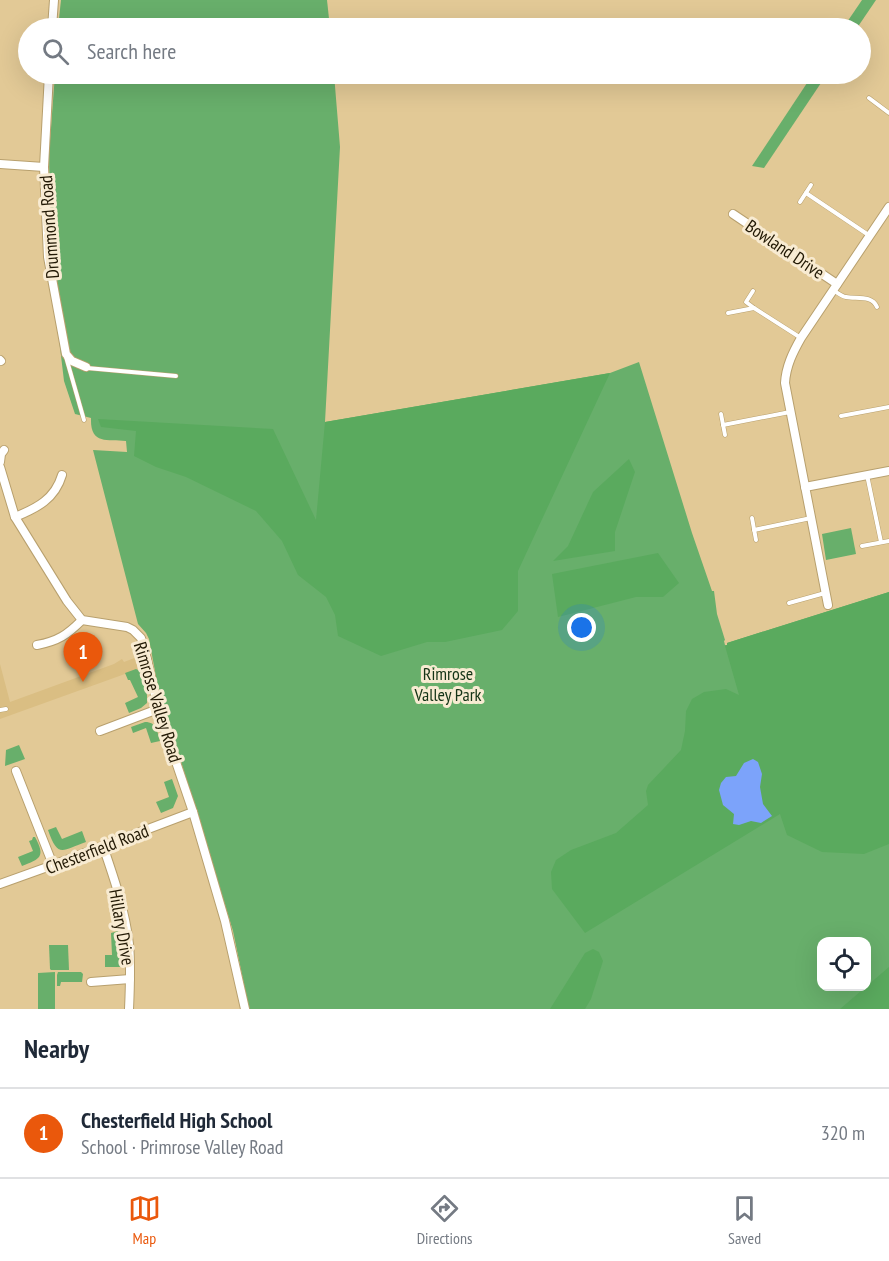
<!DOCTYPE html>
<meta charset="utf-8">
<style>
:root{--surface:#fff;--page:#f2f2f3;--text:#1f2937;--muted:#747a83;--line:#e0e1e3;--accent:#ea580c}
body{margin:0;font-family:"PT Sans Narrow",sans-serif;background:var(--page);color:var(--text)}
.controls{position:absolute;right:18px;bottom:18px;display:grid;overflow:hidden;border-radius:12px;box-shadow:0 6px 24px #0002}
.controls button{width:54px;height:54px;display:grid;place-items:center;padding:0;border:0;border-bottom:2px solid var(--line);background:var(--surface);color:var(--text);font:30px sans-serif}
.you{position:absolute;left:582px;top:628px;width:21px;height:21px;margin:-15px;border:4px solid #fff;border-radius:50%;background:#1a73e8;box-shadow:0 0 0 9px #1a73e833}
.badge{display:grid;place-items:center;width:39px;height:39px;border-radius:50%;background:var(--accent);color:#fff;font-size:20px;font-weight:700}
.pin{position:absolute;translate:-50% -50px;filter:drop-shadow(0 2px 3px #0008)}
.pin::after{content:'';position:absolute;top:32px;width:21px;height:18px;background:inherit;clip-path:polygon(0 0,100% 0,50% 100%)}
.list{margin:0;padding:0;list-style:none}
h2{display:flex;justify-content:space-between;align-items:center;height:78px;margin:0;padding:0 24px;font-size:26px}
h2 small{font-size:20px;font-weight:400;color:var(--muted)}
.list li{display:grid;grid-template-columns:39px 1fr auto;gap:18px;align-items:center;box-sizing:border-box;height:90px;padding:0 24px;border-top:2px solid var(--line)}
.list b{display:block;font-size:22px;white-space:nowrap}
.list p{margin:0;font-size:20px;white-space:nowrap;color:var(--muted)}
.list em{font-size:20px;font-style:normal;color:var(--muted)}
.icon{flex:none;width:33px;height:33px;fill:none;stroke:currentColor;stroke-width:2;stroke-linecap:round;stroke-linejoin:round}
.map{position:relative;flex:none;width:889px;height:1009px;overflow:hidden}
.search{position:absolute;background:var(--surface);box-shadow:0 6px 24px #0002;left:18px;right:18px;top:18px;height:66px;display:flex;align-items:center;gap:15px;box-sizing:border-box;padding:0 21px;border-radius:33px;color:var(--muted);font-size:22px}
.sheet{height:168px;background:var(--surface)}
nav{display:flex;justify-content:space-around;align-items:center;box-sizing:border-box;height:84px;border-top:2px solid var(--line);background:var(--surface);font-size:16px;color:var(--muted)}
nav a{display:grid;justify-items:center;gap:3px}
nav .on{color:var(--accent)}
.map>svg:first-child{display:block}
.built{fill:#dabe83}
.green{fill:#68af6b;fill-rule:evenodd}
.forest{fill:#5aaa5e}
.water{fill:#7ca3fa}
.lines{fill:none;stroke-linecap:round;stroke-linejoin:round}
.lane-casing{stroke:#b8a06e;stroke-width:5}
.street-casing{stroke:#b8a06e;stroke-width:10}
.lane{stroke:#fff;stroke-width:4}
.street{stroke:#fff;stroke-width:8}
.labels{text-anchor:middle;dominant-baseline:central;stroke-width:6;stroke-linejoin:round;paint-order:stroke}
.street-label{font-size:18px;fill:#211804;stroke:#f8ebd2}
.park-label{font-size:18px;fill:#143416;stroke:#f8ebd2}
</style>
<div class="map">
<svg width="889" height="1009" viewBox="0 0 889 1009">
<rect width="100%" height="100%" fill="#e2c996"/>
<!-- built -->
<path class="built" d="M137 657 141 674 140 671 136 670 0 719V664L10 702 114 664 122 659 124 662Z"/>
<!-- green -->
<g class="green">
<path d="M61 0H327L330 28H58Z"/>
<path d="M862 0H876L857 28H843Z"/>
<path d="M55 74H334L340 147 325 422 610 373 639 362 692 533 712 591H714L717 614 725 640 724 641 725 645H727V643L889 592V1009H249L233 931 170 726 157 682 149 639 146 633 138 624 93 450 127 452 126 441C107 439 90 445 91 418L75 414 64 381 51 272 49 154ZM822 942H866V986H822Z"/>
<path d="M813 74H827L764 168 752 166Z"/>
<path d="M851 528 856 554 826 560 822 534Z"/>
<path d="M136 669 140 671 141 674 147 695V703L141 708 129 713 125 703 138 697 130 680H128L125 673Z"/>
<path d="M145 722C157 722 157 731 160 741L151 743 146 728 133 733 131 727Z"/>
<path d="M19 745 25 759 5 766 6 750Z"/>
<path d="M172 779 178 796 173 808 161 813 156 802 169 797 164 782Z"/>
<path d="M56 827 62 839 82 831 86 842C61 851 58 858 48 830Z"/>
<path d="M33 837H35C46 857 40 859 22 866L18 857 33 851 29 841 32 840Z"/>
<path d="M118 931 122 967H105V955H112L111 933Z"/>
<path d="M49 945H68L69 970H51L50 969Z"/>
<path d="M55 972V1009H38V973Z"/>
<path d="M58 972H81L83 974 82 982H61L60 986H57V975Z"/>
</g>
<!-- forest -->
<g class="forest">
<path d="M610 373 518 571V611L502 630 445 642H427L381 656 338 636 335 615 326 597 298 575 282 541 256 511 186 477 156 467 134 456 136 431 101 427 98 419 273 429 316 520 325 422Z"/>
<path d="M629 459 635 472 615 532V551L553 561 568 546 593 492Z"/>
<path d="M658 553 679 583 663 597H636L558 617 552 574Z"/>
<path d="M889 592V844L864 854 822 852 787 835 780 814 585 933 552 889 551 872 556 860 571 850 616 833 648 805 646 791 648 785 681 750 685 731 686 711 692 699 704 692 726 689 739 695 725 646 727 645V643Z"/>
<path d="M593 949 599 952 603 961 591 999 585 1009H550L585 953Z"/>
<path d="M889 967V1009H840Z"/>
</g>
<!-- water -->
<path class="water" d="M753 759 758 762 762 774 760 787 763 804 772 816 761 823 751 821 739 825 733 824 734 814 723 805 719 790 721 783 726 777 736 776 744 763Z"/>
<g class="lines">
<defs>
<g id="lane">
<path d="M869 98 889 113"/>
<path d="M806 193 870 236"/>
<path d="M800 202 811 185"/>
<path d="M833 290C838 293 841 296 846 297 857 299 872 295 877 307"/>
<path d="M754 308 801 338"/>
<path d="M728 313 754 308 746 302 753 291"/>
<path d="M66 357 84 420"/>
<path d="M87 368 176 376"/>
<path d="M721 414 725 435"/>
<path d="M841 416 889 407"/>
<path d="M723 425 790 412"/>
<path d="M867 475 881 542"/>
<path d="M752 518 756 540"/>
<path d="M754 530 811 518"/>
<path d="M862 546 889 541"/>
<path d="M789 603 825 593"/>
<path d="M0 710 6 709"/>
</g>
<g id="street">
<path d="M52 28 54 0"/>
<path d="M49 74 44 167 48 257 66 354 72 361 86 367"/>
<path d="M0 164 44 167"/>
<path d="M733 214 837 284"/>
<path d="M0 360 1 361"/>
<path d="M0 462 1 454 4 450"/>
<path d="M0 467 15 517"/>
<path d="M62 475C55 499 37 508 15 517L67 601 82 620 127 627 133 630 141 638 147 659 158 709 193 812 225 921 245 1009"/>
<path d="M805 487 889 471"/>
<path d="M828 605 785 383C786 366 793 352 801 338L889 207"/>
<path d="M37 645C58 641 67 635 82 620"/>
<path d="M100 731 158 709"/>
<path d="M16 771 53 865"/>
<path d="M103 846C114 878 125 910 129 944 131 966 130 988 129 1009"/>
<path d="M0 884 53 865 193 812"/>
<path d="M91 982 130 979"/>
</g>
</defs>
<!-- lane casing -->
<use href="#lane" class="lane-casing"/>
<!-- street casing -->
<use href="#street" class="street-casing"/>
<!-- lane -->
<use href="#lane" class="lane"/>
<!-- street -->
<use href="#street" class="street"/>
</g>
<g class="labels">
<!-- street labels -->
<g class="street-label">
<text transform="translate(49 227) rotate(-94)">Drummond Road</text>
<text transform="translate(785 249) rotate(34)">Bowland Drive</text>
<text transform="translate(158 702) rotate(73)">Rimrose Valley Road</text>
<text transform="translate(97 849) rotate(-21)">Chesterfield Road</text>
<text transform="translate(122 927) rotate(80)">Hillary Drive</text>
</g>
<!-- park labels -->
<g class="park-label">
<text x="448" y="673">Rimrose<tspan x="448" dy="21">Valley Park</tspan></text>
</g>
</g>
</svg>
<div class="controls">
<button><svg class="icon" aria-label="locate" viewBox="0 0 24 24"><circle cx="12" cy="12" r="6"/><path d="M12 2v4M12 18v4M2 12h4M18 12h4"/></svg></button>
</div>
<div class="you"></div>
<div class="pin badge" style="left:83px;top:682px">1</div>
<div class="search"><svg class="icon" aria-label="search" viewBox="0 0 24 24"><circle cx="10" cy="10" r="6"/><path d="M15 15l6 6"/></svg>Search here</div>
</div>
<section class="sheet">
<h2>Nearby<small></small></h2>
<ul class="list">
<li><span class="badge">1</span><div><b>Chesterfield High School</b><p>School · Primrose Valley Road</p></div><em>320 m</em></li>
</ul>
</section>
<nav>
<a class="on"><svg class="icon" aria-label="map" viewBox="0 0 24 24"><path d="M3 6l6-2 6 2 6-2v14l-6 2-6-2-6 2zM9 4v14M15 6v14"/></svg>Map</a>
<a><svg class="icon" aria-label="directions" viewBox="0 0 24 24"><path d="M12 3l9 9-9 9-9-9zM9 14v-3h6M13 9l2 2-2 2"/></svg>Directions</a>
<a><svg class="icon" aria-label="saved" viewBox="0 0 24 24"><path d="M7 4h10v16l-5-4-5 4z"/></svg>Saved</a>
</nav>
